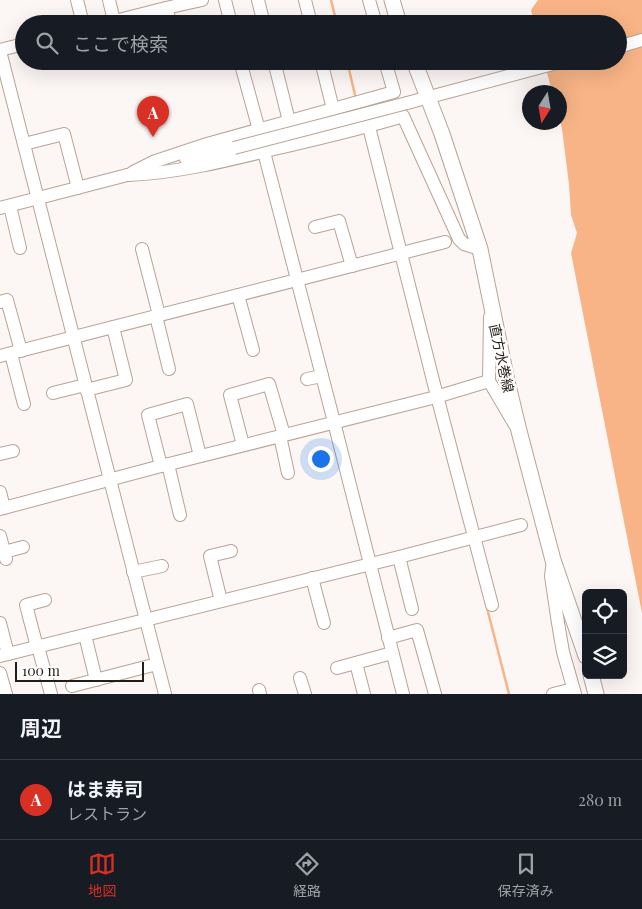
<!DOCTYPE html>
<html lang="ja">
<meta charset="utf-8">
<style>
:root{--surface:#171b24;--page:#242831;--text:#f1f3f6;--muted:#9ea1a6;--line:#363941;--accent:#d93025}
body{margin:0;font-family:"Playfair Display","Noto Sans JP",serif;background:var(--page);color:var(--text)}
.controls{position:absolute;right:15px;bottom:15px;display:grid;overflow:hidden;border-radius:8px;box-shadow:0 5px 20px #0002}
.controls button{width:45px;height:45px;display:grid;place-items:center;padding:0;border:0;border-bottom:1px solid var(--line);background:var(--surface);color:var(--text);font:25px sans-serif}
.compass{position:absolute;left:522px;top:85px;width:45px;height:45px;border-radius:50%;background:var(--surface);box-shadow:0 5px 20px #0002;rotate:191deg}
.scale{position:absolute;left:15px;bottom:12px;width:129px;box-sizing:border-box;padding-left:5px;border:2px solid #241c17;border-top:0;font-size:14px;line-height:18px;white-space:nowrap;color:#241c17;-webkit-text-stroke:4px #fff;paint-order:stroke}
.you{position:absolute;left:320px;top:458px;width:18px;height:18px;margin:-12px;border:4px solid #fff;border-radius:50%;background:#1a73e8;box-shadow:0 0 0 8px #1a73e833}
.badge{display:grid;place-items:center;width:32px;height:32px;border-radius:50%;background:var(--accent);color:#fff;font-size:16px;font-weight:700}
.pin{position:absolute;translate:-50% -41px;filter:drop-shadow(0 1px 2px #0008)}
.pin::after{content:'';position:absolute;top:26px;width:18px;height:15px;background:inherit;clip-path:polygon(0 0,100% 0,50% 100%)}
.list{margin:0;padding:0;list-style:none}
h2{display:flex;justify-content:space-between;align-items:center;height:65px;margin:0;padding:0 20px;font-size:21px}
h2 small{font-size:16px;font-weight:400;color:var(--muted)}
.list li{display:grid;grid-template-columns:32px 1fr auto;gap:15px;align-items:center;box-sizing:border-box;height:80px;padding:0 20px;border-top:1px solid var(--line)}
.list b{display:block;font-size:19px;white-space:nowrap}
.list p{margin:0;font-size:16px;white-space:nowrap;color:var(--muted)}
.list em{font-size:16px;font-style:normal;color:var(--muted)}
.icon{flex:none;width:28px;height:28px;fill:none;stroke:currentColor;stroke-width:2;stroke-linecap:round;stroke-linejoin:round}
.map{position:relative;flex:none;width:642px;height:694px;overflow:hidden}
.search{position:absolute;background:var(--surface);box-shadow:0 5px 20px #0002;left:15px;right:15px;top:15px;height:55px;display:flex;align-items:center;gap:12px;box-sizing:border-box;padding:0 18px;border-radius:28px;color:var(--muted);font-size:19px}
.sheet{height:145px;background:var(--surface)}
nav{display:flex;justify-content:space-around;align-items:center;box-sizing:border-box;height:70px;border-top:1px solid var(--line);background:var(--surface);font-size:14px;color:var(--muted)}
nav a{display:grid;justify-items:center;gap:2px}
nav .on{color:var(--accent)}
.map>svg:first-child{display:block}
.water{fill:#f8b486}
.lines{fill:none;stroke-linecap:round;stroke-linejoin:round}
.stream{stroke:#f8b486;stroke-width:2.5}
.minor-casing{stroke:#b8a395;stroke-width:14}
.major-casing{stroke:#b8a395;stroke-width:17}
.minor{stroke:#fff;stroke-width:12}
.major{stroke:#fff;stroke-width:15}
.minor-bridge-casing{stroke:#b8a395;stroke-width:14;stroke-linecap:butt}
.minor-bridge{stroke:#fff;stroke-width:12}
.labels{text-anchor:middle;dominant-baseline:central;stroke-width:5;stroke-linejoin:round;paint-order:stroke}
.street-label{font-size:14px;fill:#241c17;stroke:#fff}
</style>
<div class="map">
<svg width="642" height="694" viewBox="0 0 642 694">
<rect width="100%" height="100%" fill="#fcf7f4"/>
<!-- water -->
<path class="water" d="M538 0H642V613L571 253 577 233 571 215 569 184 562 129 560 120V92H552L544 61H618V24H534L531 10Z"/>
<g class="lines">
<!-- stream -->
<g class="stream">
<path d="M331 0 337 24"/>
<path d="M347 61 356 99"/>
<path d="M487 608 509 694"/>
</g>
<defs>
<g id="minor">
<path d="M77 0 83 24"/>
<path d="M109 0 114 21"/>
<path d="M225 0 231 24"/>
<path d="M258 0 264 24"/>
<path d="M305 0 311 24"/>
<path d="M369 0 376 24"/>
<path d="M166 8 171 24"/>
<path d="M103 24 166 8 202 0"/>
<path d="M618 47 642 40"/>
<path d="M0 50 24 44"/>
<path d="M0 51 165 694"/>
<path d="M240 61 259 130"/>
<path d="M274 61 289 121"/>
<path d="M321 61 333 109"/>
<path d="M407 103 564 61"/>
<path d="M369 127 437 396 492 605"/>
<path d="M24 144 64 134 78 188"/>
<path d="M264 152 334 422 403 694"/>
<path d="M186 159 234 148"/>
<path d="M133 172 153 162 207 144 394 92 385 61"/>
<path d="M128 175C177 173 226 161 274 149 317 139 361 129 403 116L459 239 464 244 480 249"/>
<path d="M10 206 20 248"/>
<path d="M0 208 135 173"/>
<path d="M315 227 339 221 352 266"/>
<path d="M142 249 159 315"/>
<path d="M238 295 253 350"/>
<path d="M0 302 7 300 21 351"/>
<path d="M156 316 169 369"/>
<path d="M490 317 489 381 515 425"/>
<path d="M11 354 24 404"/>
<path d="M0 356 445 242"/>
<path d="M307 379 322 376"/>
<path d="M86 390 126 380 113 327"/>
<path d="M53 393 85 385"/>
<path d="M280 436 288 473"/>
<path d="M243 445 230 395 269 384 284 435"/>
<path d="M0 454 13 451"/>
<path d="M168 464 180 515"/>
<path d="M161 466 148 415 187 404 200 456"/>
<path d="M0 492 4 508"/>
<path d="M0 509 161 466 436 397 489 381"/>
<path d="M0 536 6 559"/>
<path d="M4 552 23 547"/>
<path d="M399 557 412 609"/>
<path d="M553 560 551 576 558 623 563 652 575 694"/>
<path d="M133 572 162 566"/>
<path d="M312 578 324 623"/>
<path d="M221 601 210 556 231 551"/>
<path d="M0 623 8 654"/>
<path d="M85 635 96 680"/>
<path d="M388 638 417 630 435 694"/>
<path d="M37 647 26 605 45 600"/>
<path d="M38 647 51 694"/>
<path d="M0 656 399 557 521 525"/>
<path d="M356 663 364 694"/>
<path d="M337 668 392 653"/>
<path d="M0 673 6 694"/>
<path d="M300 678 305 694"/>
<path d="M72 686 157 664"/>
<path d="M259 690 260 694"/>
<path d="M553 694 573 689"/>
</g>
<g id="major">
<path d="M392 0 399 24"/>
<path d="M414 61 442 134 480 249 507 381 519 431 553 560 586 656"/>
<path d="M591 675 596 694"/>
</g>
</defs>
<!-- minor casing -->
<use href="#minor" class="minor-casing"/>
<!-- major casing -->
<use href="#major" class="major-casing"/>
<!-- minor -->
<use href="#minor" class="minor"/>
<!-- major -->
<use href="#major" class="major"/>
<defs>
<path id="minor-bridge" d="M234 148 407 103"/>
</defs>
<!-- minor-bridge casing -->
<use href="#minor-bridge" class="minor-bridge-casing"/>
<!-- minor-bridge -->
<use href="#minor-bridge" class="minor-bridge"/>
</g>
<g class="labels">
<!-- street labels -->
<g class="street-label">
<text transform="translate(502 358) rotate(78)">直方水巻線</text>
</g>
</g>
</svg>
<div class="controls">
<button><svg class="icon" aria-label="locate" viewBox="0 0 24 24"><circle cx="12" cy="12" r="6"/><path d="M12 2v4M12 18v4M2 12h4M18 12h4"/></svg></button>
<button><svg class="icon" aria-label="layers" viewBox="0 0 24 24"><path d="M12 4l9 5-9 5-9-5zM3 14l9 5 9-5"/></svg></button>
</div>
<svg class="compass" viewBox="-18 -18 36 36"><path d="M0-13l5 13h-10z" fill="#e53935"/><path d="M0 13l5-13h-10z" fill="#9ea1a6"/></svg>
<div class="scale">100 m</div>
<div class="you"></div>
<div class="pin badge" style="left:153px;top:137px">A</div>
<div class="search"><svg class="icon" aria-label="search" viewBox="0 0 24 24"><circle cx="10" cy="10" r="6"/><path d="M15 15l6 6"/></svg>ここで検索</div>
</div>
<section class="sheet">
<h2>周辺<small></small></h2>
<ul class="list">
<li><span class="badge">A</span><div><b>はま寿司</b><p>レストラン</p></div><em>280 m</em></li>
</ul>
</section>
<nav>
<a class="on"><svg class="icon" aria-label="map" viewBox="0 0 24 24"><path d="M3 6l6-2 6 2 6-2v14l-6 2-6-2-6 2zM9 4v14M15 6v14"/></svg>地図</a>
<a><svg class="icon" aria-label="directions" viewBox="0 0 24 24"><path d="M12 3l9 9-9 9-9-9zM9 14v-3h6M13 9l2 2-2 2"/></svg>経路</a>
<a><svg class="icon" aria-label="saved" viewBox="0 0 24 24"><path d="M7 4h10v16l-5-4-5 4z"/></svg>保存済み</a>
</nav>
